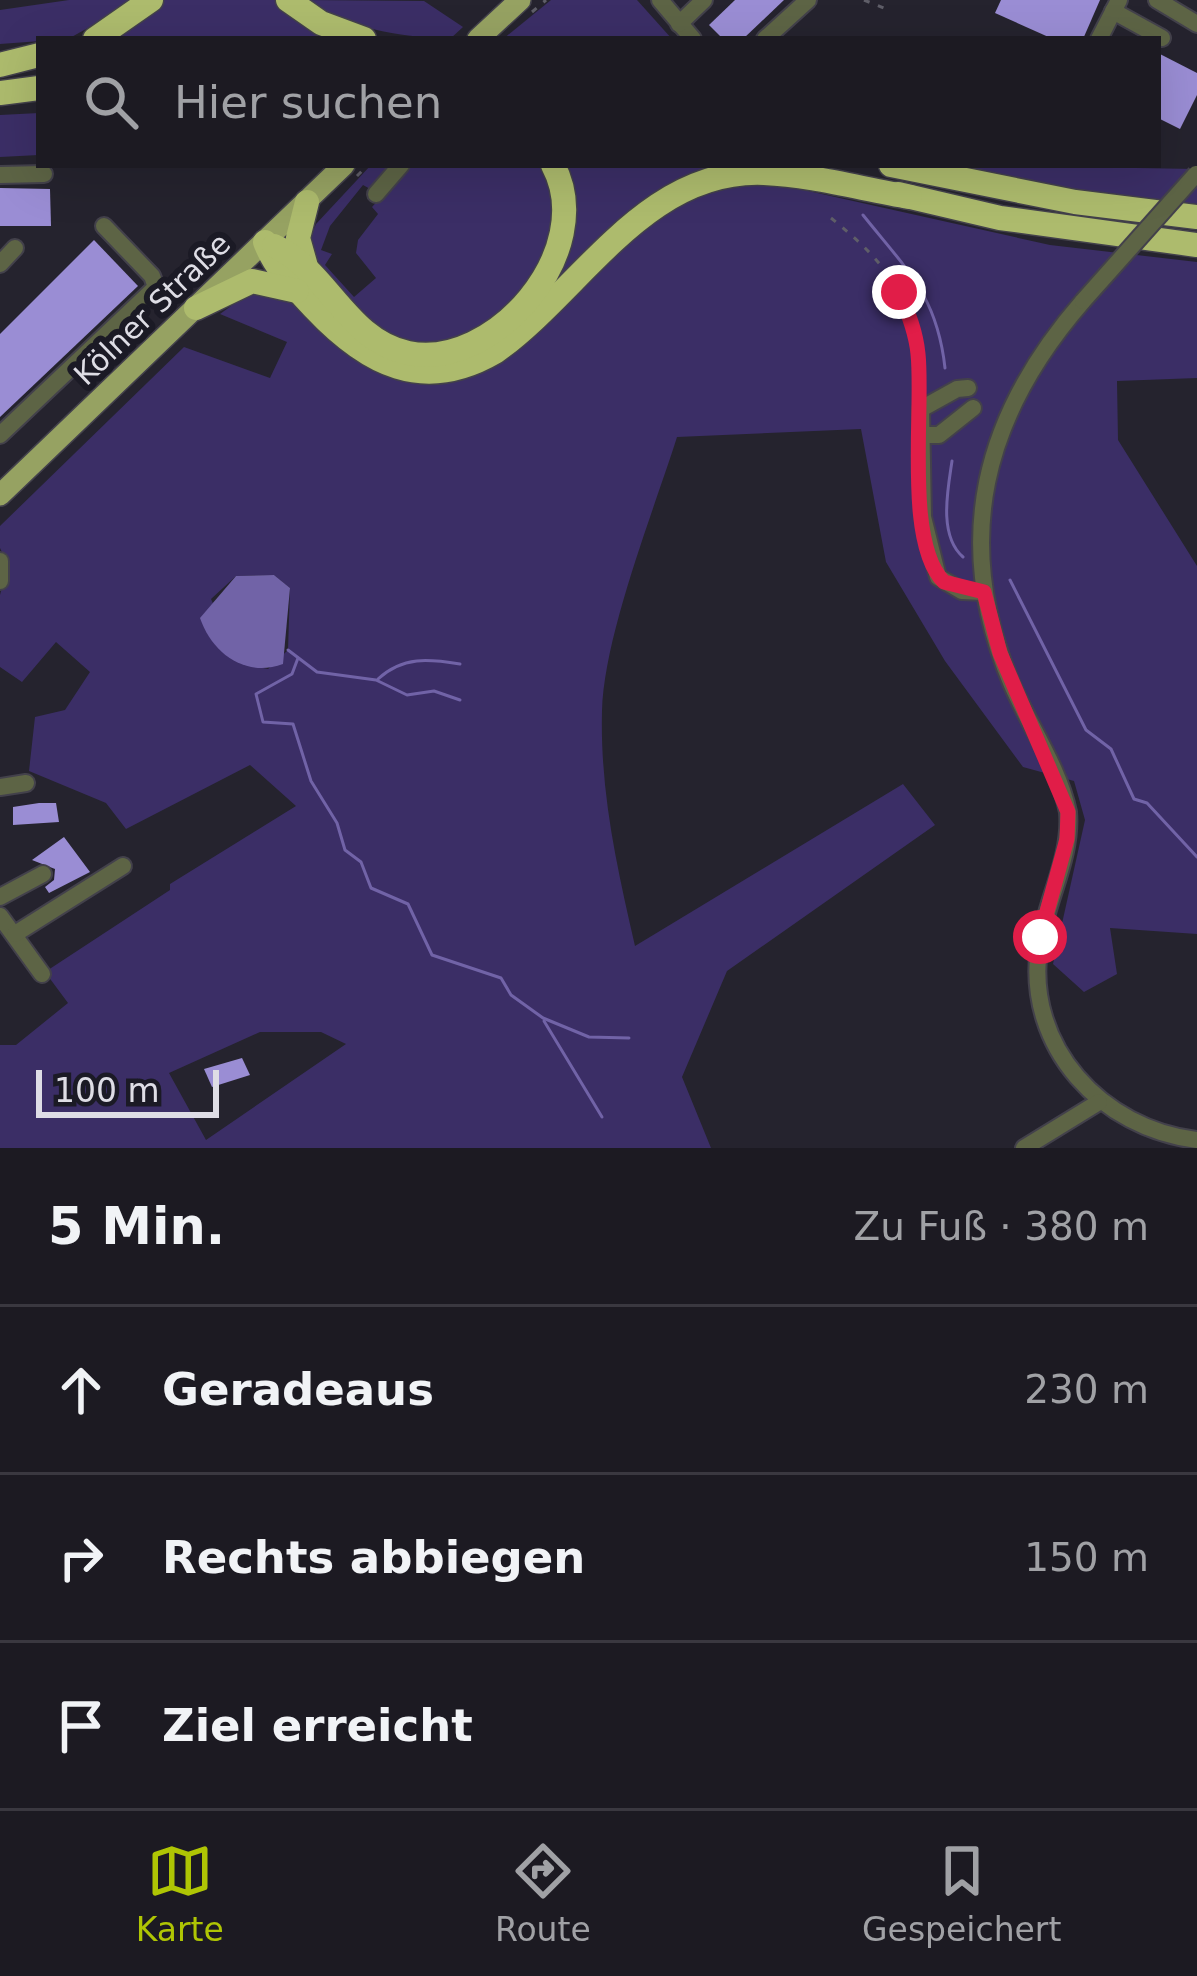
<!DOCTYPE html>
<html lang="de">
<meta charset="utf-8">
<style>
:root{--surface:#1c1a22;--page:#29272f;--text:#f1f3f6;--muted:#a0a1a5;--line:#3a3840;--accent:#afc504}
body{margin:0;font-family:"DejaVu Sans",sans-serif;background:var(--page);color:var(--text)}
.scale{position:absolute;left:36px;bottom:30px;width:183px;box-sizing:border-box;padding-left:12px;border:6px solid #dedde5;border-top:0;font-size:33px;line-height:42px;white-space:nowrap;color:#dedde5;-webkit-text-stroke:9px #1b1a25;paint-order:stroke}
.stop{position:absolute;width:36px;height:36px;margin:-27px;border:9px solid #e11d48;border-radius:50%;background:#fff}
.stop.end{background:#e11d48;border-color:#fff;box-shadow:0 3px 12px #0008}
.list{margin:0;padding:0;list-style:none}
h2{display:flex;justify-content:space-between;align-items:center;height:156px;margin:0;padding:0 48px;font-size:51px}
h2 small{font-size:39px;font-weight:400;color:var(--muted)}
.list li{display:grid;grid-template-columns:78px 1fr auto;gap:36px;align-items:center;box-sizing:border-box;height:168px;padding:0 48px;border-top:3px solid var(--line)}
.list b{display:block;font-size:45px;white-space:nowrap}
.list em{font-size:39px;font-style:normal;color:var(--muted)}
.icon{flex:none;width:66px;height:66px;fill:none;stroke:currentColor;stroke-width:2;stroke-linecap:round;stroke-linejoin:round}
.map{position:relative;flex:none;width:1197px;height:1148px;overflow:hidden}
.search{position:absolute;background:var(--surface);box-shadow:0 12px 48px #0002;left:36px;right:36px;top:36px;height:132px;display:flex;align-items:center;gap:30px;box-sizing:border-box;padding:0 42px;border-radius:0px;color:var(--muted);font-size:45px}
.sheet{height:660px;background:var(--surface)}
nav{display:flex;justify-content:space-around;align-items:center;box-sizing:border-box;height:168px;border-top:3px solid var(--line);background:var(--surface);font-size:33px;color:var(--muted)}
nav a{display:grid;justify-items:center;gap:6px}
nav .on{color:var(--accent)}
.map>svg:first-child{display:block}
.green{fill:#3b2e66;fill-rule:evenodd}
.water{fill:#7163a7}
.lines{fill:none;stroke-linecap:round;stroke-linejoin:round}
.stream{stroke:#7163a7;stroke-width:3}
.building{fill:#9a8dd4}
.minor-casing{stroke:#43414b;stroke-width:20}
.major-casing{stroke:#43414b;stroke-width:24}
.highway-casing{stroke:#43414b;stroke-width:27}
.path{stroke:#5f5e68;stroke-width:3;stroke-dasharray:6 9;stroke-linecap:butt}
.minor{stroke:#5d6445;stroke-width:16}
.major{stroke:#96a262;stroke-width:21}
.highway{stroke:#adbb6d;stroke-width:24}
.minor-bridge-casing{stroke:#43414b;stroke-width:20;stroke-linecap:butt}
.minor-bridge{stroke:#5d6445;stroke-width:16}
.route{stroke:#e11d48;stroke-width:15}
.labels{text-anchor:middle;dominant-baseline:central;stroke-width:12;stroke-linejoin:round;paint-order:stroke}
.street-label{font-size:30px;fill:#dedde5;stroke:#1b1a25}
</style>
<div class="map">
<svg width="1197" height="1148" viewBox="0 0 1197 1148">
<rect width="100%" height="100%" fill="#25232e"/>
<!-- green -->
<g class="green">
<path d="M69 0H138L68 39 0 44V10Z"/>
<path d="M159 0H282L346 39H108Z"/>
<path d="M303 0 424 1 463 27 450 39C394 36 351 29 303 0Z"/>
<path d="M551 0H637L672 39H503Z"/>
<path d="M39 113V155L0 157V115Z"/>
<path d="M371 165H393L372 190 363 185 330 226 321 250 332 254 325 265 354 297 376 278 356 253 358 240 378 214 372 207 410 165H544L559 202 537 278 482 328 430 347 386 337 320 278 310 238 316 224Z"/>
<path d="M559 165H737L426 367 333 312 436 360 543 288Z"/>
<path d="M950 165 1197 169V204L1076 190Z"/>
<path d="M768 182 1050 245 1197 262V378L1117 381 1118 440 1197 566V934L1110 928 1117 974 1084 992 1053 964 1085 820 1074 781 1023 767 945 661 886 562 861 429 677 437C653 513 604 635 602 711 600 793 617 867 635 946L903 784 935 825 727 971 682 1077 711 1148H0V1045H16L68 1003 45 972 170 890V884L296 806 250 765 126 829 106 803 29 771 35 717 65 710 90 672 56 642 22 682 0 667V595L8 565 0 548V526L184 347 270 378 287 342 220 314 242 298 276 289 401 378 699 192ZM274 575 290 588 288 650 268 669 240 663 211 599 236 576ZM260 1032H321L346 1044 206 1140 169 1073Z"/>
</g>
<!-- water -->
<path class="water" d="M274 575 290 588 283 664C245 678 212 653 200 618L236 576Z"/>
<g class="lines">
<!-- stream -->
<g class="stream">
<path d="M863 215C906 269 937 295 945 368"/>
<path d="M952 461C948 489 938 535 963 557"/>
<path d="M1010 580 1086 730 1111 749 1134 799 1147 803 1197 857"/>
<path d="M288 650 317 672 376 680 407 695 434 691 460 700"/>
<path d="M298 658 292 674 256 694 263 722 293 724 311 781 337 823 345 850 361 862 371 888 408 904 432 955 501 978 511 995 543 1018 589 1037 629 1038"/>
<path d="M378 679C403 656 429 659 460 664"/>
<path d="M544 1021 602 1117"/>
</g>
</g>
<!-- building -->
<g class="building">
<path d="M735 0H784L743 39H723L709 25Z"/>
<path d="M1001 0H1100L1083 39H1053L995 13Z"/>
<path d="M1158 53 1197 73V95L1180 129 1158 118Z"/>
<path d="M0 188 50 189 51 226H0Z"/>
<path d="M94 240 138 286 0 417V334Z"/>
<path d="M39 803H56L59 822 13 825V807Z"/>
<path d="M64 837 90 872 49 893 45 887 54 880 55 869 32 860Z"/>
<path d="M242 1058 250 1075 212 1087 204 1069Z"/>
</g>
<g class="lines">
<defs>
<g id="minor">
<path d="M660 0 693 39"/>
<path d="M1157 0 1197 24"/>
<path d="M1113 11 1162 38"/>
<path d="M679 24 704 0"/>
<path d="M765 39 808 0"/>
<path d="M1099 39 1119 0"/>
<path d="M0 175 44 174"/>
<path d="M376 194 401 165"/>
<path d="M0 264 15 248"/>
<path d="M1083 301C983 416 951 541 1012 685 1030 727 1059 768 1068 812 1072 858 1045 902 1039 948 1025 1047 1102 1129 1197 1140"/>
<path d="M968 388 957 389 921 409 923 517 938 577 962 591 984 592"/>
<path d="M0 435 156 287 152 276 104 226"/>
<path d="M921 435H939L973 408"/>
<path d="M0 561V581"/>
<path d="M0 787 26 783"/>
<path d="M0 897 43 874"/>
<path d="M0 916 42 974"/>
<path d="M15 934 123 866"/>
<path d="M1024 1148 1099 1102"/>
</g>
<g id="major">
<path d="M478 39 520 0"/>
<path d="M0 495 344 165"/>
</g>
<g id="highway">
<path d="M288 0 321 23 364 39"/>
<path d="M95 39 151 0"/>
<path d="M0 65 39 55"/>
<path d="M0 93 39 88"/>
<path d="M891 165 1075 202 1197 217"/>
<path d="M898 194 1000 218 1197 245"/>
<path d="M307 202 298 238 307 270"/>
<path d="M265 242C275 269 296 288 315 309 367 364 423 394 495 352 581 291 645 168 764 173 812 175 862 189 910 197"/>
<path d="M274 246C327 269 346 340 408 353 493 371 599 251 553 165"/>
<path d="M196 308 252 281 297 291"/>
</g>
</defs>
<!-- minor casing -->
<use href="#minor" class="minor-casing"/>
<!-- major casing -->
<use href="#major" class="major-casing"/>
<!-- highway casing -->
<use href="#highway" class="highway-casing"/>
<!-- path -->
<g class="path">
<path d="M864 0 891 11"/>
<path d="M532 12 546 0"/>
<path d="M357 176 368 165"/>
<path d="M831 218C899 273 916 306 920 395"/>
</g>
<!-- minor -->
<use href="#minor" class="minor"/>
<!-- major -->
<use href="#major" class="major"/>
<!-- highway -->
<use href="#highway" class="highway"/>
<defs>
<path id="minor-bridge" d="M1083 301 1196 174"/>
</defs>
<!-- minor-bridge casing -->
<use href="#minor-bridge" class="minor-bridge-casing"/>
<!-- minor-bridge -->
<use href="#minor-bridge" class="minor-bridge"/>
</g>
<g class="lines">
<!-- route -->
<path class="route" d="M899 292C908 312 916 332 918 354 924 409 904 543 944 582L984 592 1000 653 1068 812 1067 839 1040 937"/>
</g>
<g class="labels">
<!-- street labels -->
<g class="street-label">
<text transform="translate(152 309) rotate(-44)">Kölner Straße</text>
</g>
</g>
</svg>
<div class="scale">100 m</div>
<div class="stop" style="left:1040px;top:937px"></div>
<div class="stop end" style="left:899px;top:292px"></div>
<div class="search"><svg class="icon" aria-label="search" viewBox="0 0 24 24"><circle cx="10" cy="10" r="6"/><path d="M15 15l6 6"/></svg>Hier suchen</div>
</div>
<section class="sheet">
<h2>5 Min.<small>Zu Fuß · 380 m</small></h2>
<ul class="list">
<li><svg class="icon" aria-label="ahead" viewBox="0 0 24 24"><path d="M12 20V5M6 11l6-6 6 6"/></svg><div><b>Geradeaus</b></div><em>230 m</em></li>
<li><svg class="icon" aria-label="right" viewBox="0 0 24 24"><path d="M7 20v-9h11M14 6l5 5-5 5"/></svg><div><b>Rechts abbiegen</b></div><em>150 m</em></li>
<li><svg class="icon" aria-label="arrive" viewBox="0 0 24 24"><path d="M6 21V4h12l-3 4 3 4H6"/></svg><div><b>Ziel erreicht</b></div></li>
</ul>
</section>
<nav>
<a class="on"><svg class="icon" aria-label="map" viewBox="0 0 24 24"><path d="M3 6l6-2 6 2 6-2v14l-6 2-6-2-6 2zM9 4v14M15 6v14"/></svg>Karte</a>
<a><svg class="icon" aria-label="directions" viewBox="0 0 24 24"><path d="M12 3l9 9-9 9-9-9zM9 14v-3h6M13 9l2 2-2 2"/></svg>Route</a>
<a><svg class="icon" aria-label="saved" viewBox="0 0 24 24"><path d="M7 4h10v16l-5-4-5 4z"/></svg>Gespeichert</a>
</nav>
